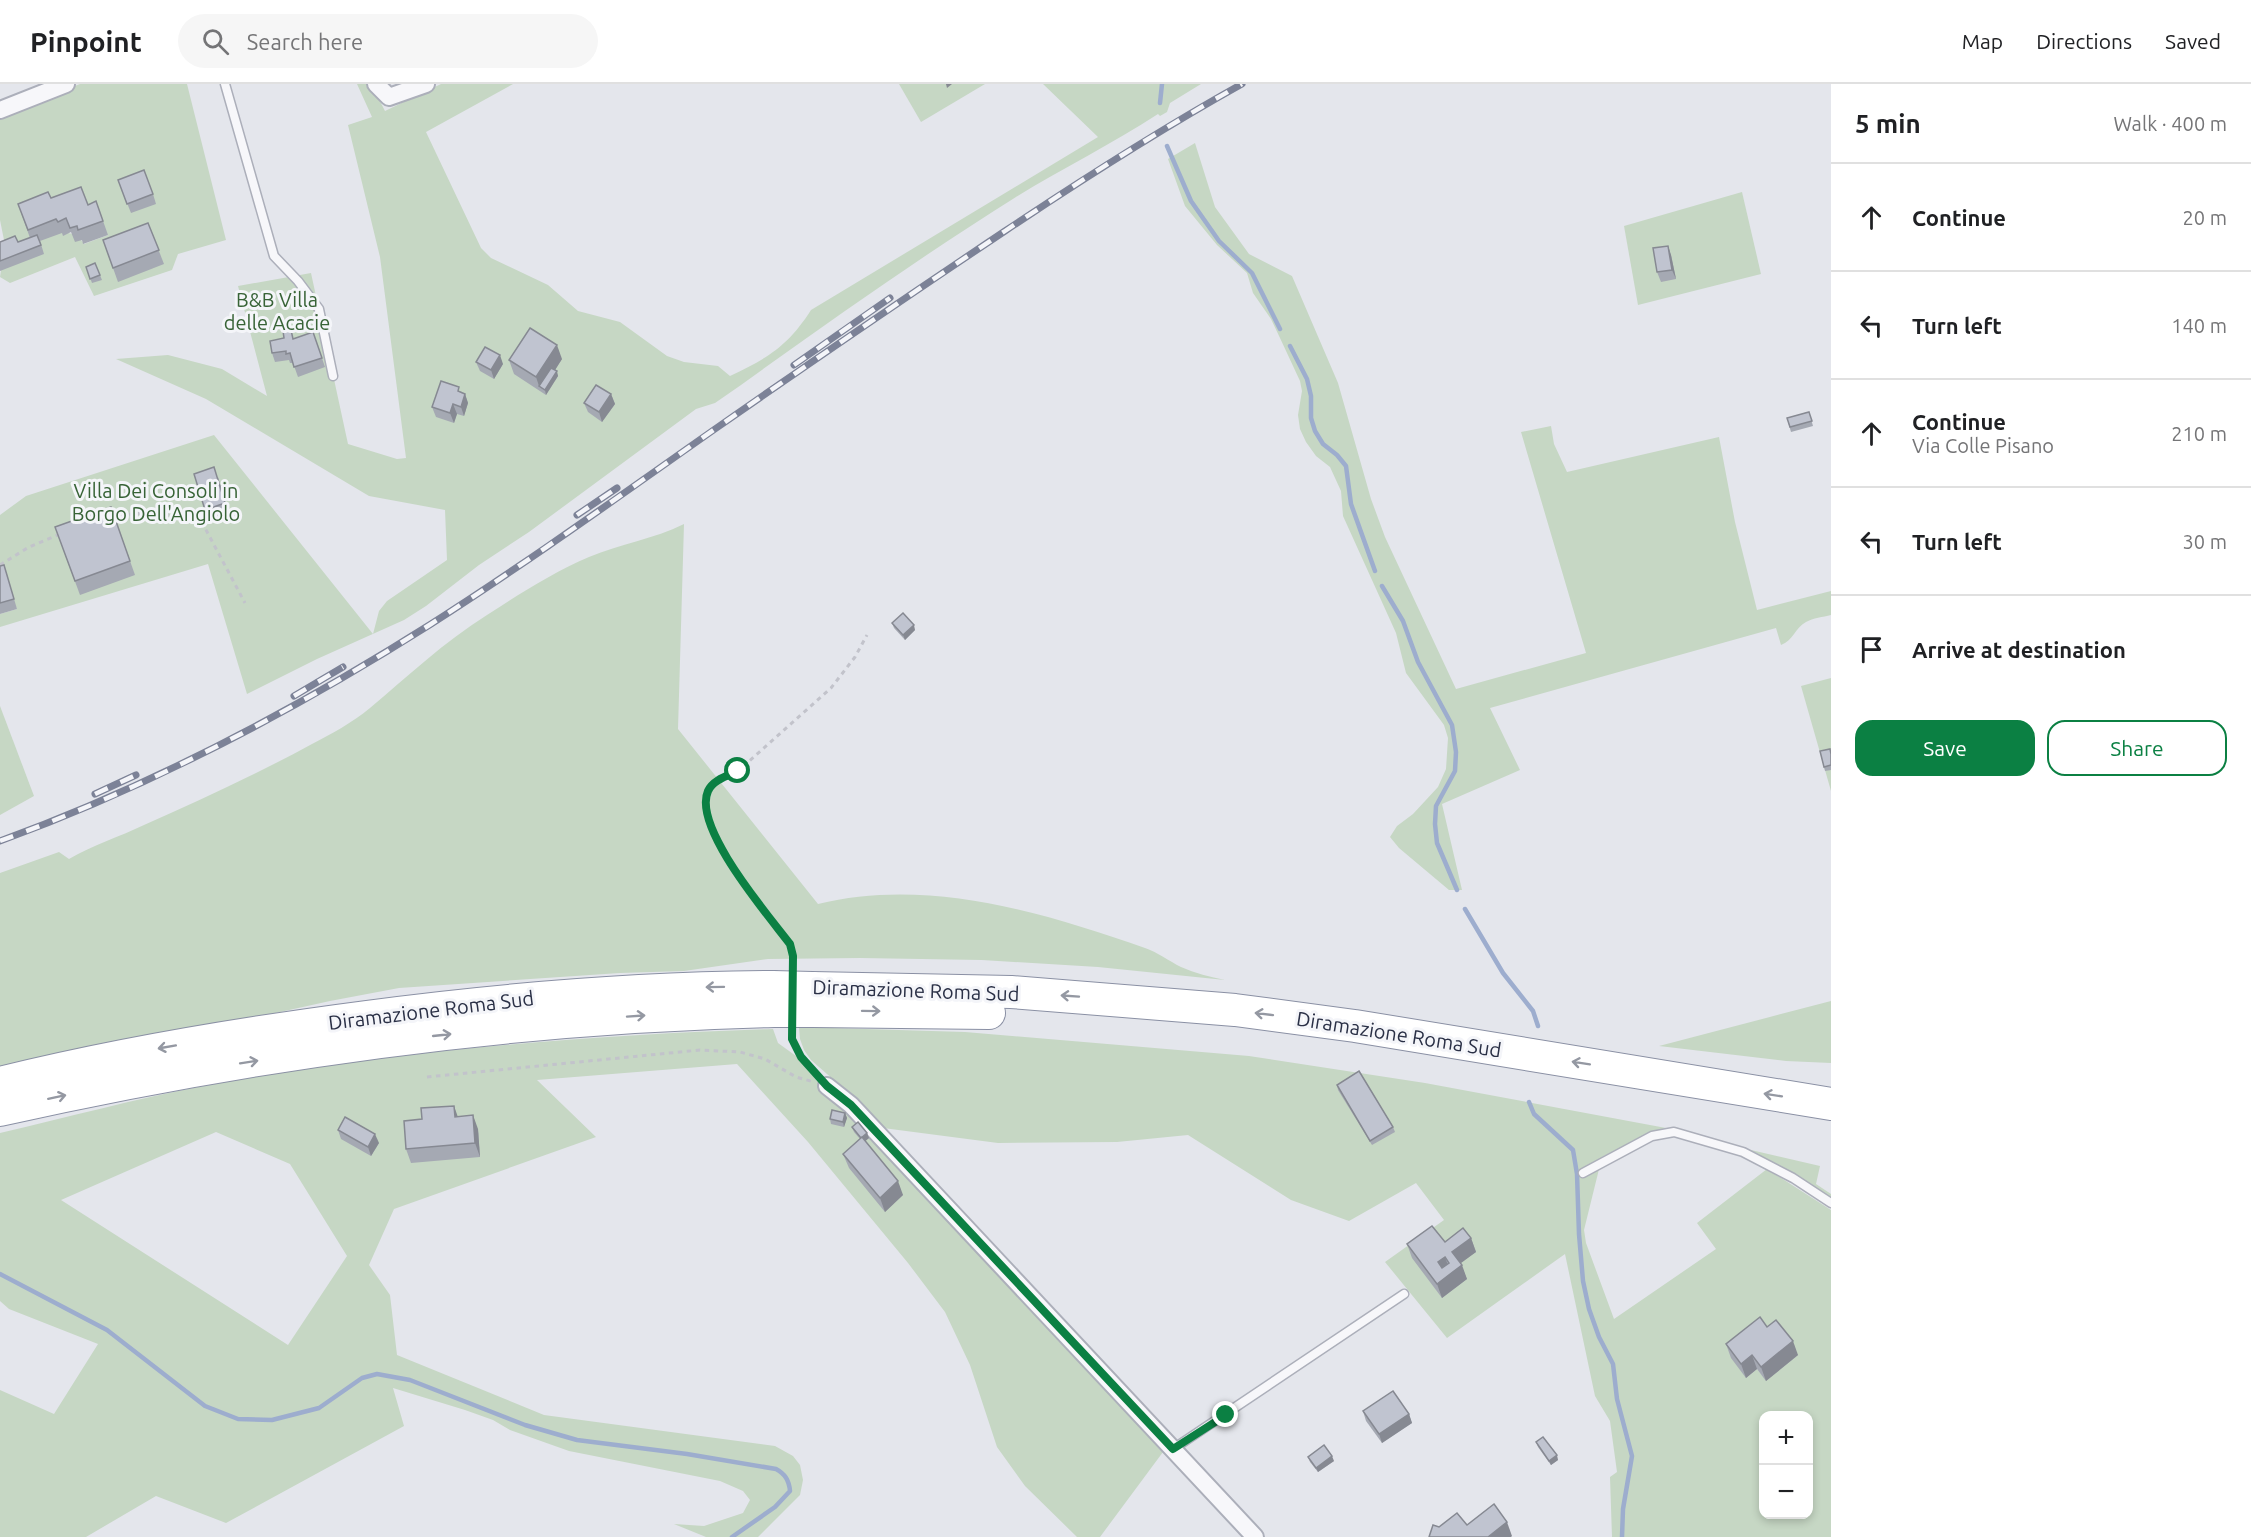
<!DOCTYPE html>
<meta charset="utf-8">
<style>
:root{--surface:#fff;--page:#f6f6f6;--text:#202124;--muted:#757577;--line:#e0e0e0;--accent:#0b8043}
body{margin:0;font-family:Ubuntu,sans-serif;background:var(--page);color:var(--text)}
.controls{position:absolute;right:18px;bottom:18px;display:grid;overflow:hidden;border-radius:12px;box-shadow:0 3px 9px #0003}
.controls button{width:54px;height:54px;display:grid;place-items:center;padding:0;border:0;border-bottom:2px solid var(--line);background:var(--surface);color:var(--text);font:30px sans-serif}
.stop{position:absolute;width:18px;height:18px;margin:-14px;border:4px solid #0b8043;border-radius:50%;background:#fff}
.stop.end{background:#0b8043;border-color:#fff;box-shadow:0 2px 6px #0008}
.list{margin:0;padding:0;list-style:none}
h2{display:flex;justify-content:space-between;align-items:center;height:78px;margin:0;padding:0 24px;font-size:26px}
h2 small{font-size:20px;font-weight:400;color:var(--muted)}
.list li{display:grid;grid-template-columns:39px 1fr auto;gap:18px;align-items:center;box-sizing:border-box;height:108px;padding:0 24px;border-top:2px solid var(--line)}
.list b{display:block;font-size:22px;white-space:nowrap}
.list p{margin:0;font-size:20px;white-space:nowrap;color:var(--muted)}
.list em{font-size:20px;font-style:normal;color:var(--muted)}
.actions{display:flex;gap:12px;padding:18px 24px}
.actions a{flex:1;padding:14px 0;border:2px solid var(--accent);border-radius:18px;text-align:center;font-size:21px;color:var(--accent)}
.actions .main{background:var(--accent);color:#fff}
.icon{flex:none;width:33px;height:33px;fill:none;stroke:currentColor;stroke-width:2;stroke-linecap:round;stroke-linejoin:round}
.map{position:relative;flex:none;width:1831px;height:1453px;overflow:hidden}
header{display:flex;align-items:center;gap:36px;box-sizing:border-box;height:84px;padding:0 30px;background:var(--surface);border-bottom:2px solid var(--line)}
header strong{font-size:28px}
nav{display:flex;gap:33px;margin-inline-start:auto;font-size:21px}
.search{width:420px;height:54px;background:var(--page);display:flex;align-items:center;gap:15px;box-sizing:border-box;padding:0 21px;border-radius:33px;color:var(--muted);font-size:22px}
main{display:flex}
aside{flex:1;background:var(--surface)}
.map>svg:first-child{display:block}
.green{fill:#c6d7c4;fill-rule:evenodd}
.lines{fill:none;stroke-linecap:round;stroke-linejoin:round}
.stream{stroke:#9dadce;stroke-width:4.5}
.service-casing{stroke:#acafba;stroke-width:11}
.minor-casing{stroke:#acafba;stroke-width:20}
.motorway-casing{stroke:#8a90a4;stroke-width:34}
.path{stroke:#c2c3cb;stroke-width:3;stroke-dasharray:4.5 4.5;stroke-linecap:butt}
.service{stroke:#f7f7fa;stroke-width:8}
.minor{stroke:#f7f7fa;stroke-width:16}
.motorway{stroke:#fff;stroke-width:32}
.rail-casing{stroke:#7c8297;stroke-width:7}
.rail{stroke:#f4f5f9;stroke-width:4.5;stroke-dasharray:14;stroke-linecap:butt}
.motorway-bridge-casing{stroke:#8a90a4;stroke-width:34;stroke-linecap:butt}
.motorway-bridge{stroke:#fff;stroke-width:32}
.wall{fill:#a5a9b3}
.shaded-wall{fill:#868992}
.building{fill:#c0c4d0;stroke:#868992;stroke-width:1.5;fill-rule:evenodd}
.oneway{stroke:#9498a2}
.route{stroke:#0b8043;stroke-width:8}
.labels{text-anchor:middle;dominant-baseline:central;stroke-width:6;stroke-linejoin:round;paint-order:stroke}
.park-label{font-size:20px;fill:#376336;stroke:#f4f5f9}
.street-label{font-size:20px;fill:#2a3046;stroke:#f4f5f9}
</style>
<header>
<strong>Pinpoint</strong>
<div class="search"><svg class="icon" aria-label="search" viewBox="0 0 24 24"><circle cx="10" cy="10" r="6"/><path d="M15 15l6 6"/></svg>Search here</div>
<nav><a>Map</a><a>Directions</a><a>Saved</a></nav>
</header>
<main>
<div class="map">
<svg width="1831" height="1453" viewBox="0 0 1831 1453">
<rect width="100%" height="100%" fill="#e4e6ec"/>
<!-- green -->
<g class="green">
<path d="M80 0H187L226 156 178 170 172 186 94 212 75 173 10 199 0 193 5 161 0 136V31ZM54 122 108 151 84 160C79 151 71 148 62 149Z"/>
<path d="M357 0H371L385 27 441 0H513L426 48 481 164 491 174 548 201 578 227 620 238 667 272 684 278 718 282 730 292C768 274 788 262 811 226L1098 53 1043 0H1201L1170 19 1167 28 1160 32 1158 30C1112 60 1063 84 1016 113 922 172 831 236 741 301L715 319 696 325 529 448 479 481 426 522 404 536 317 575 247 610 208 480 0 543V530L17 525 0 493V431L26 412 214 351 373 550 379 527 387 517 447 476 445 426 369 412 206 315 116 275 168 271 222 285 267 312 238 202 311 189 348 360 397 375 406 374 380 173 348 41 372 33Z"/>
<path d="M899 0H985L921 38Z"/>
<path d="M1195 59 1215 123 1249 170 1292 192 1338 299 1371 415 1385 453 1456 605 1586 569 1521 348 1551 342 1554 360 1567 388 1719 353 1735 438 1757 526 1831 507V531C1823 533 1813 534 1806 538 1795 544 1793 557 1781 561L1776 544 1490 624 1520 686 1442 720 1462 806H1449L1399 764 1390 753 1397 742 1413 730 1438 703 1446 685 1448 654 1444 641 1406 589 1396 549 1343 432 1341 407 1330 383 1316 372 1306 358 1300 345 1298 331 1302 307 1300 297 1280 254 1271 235 1253 209 1247 189 1217 161 1185 122 1168 75Z"/>
<path d="M1742 108 1761 190 1638 221 1624 142Z"/>
<path d="M684 440 678 645 818 820C927 793 1042 828 1145 864 1157 868 1169 877 1181 883 1195 889 1210 893 1225 896L1098 883 982 876 860 874 768 875 684 887 620 889 399 904 330 917 0 990V789L59 768 69 775C93 761 119 753 144 741 200 716 257 690 312 660 331 650 352 639 370 624 408 592 444 558 487 531 519 510 554 488 589 473 620 460 654 455 684 440Z"/>
<path d="M1831 594V707L1801 602Z"/>
<path d="M0 622 34 712 0 731Z"/>
<path d="M1831 917V979L1786 977 1659 962Z"/>
<path d="M799 943 965 948 1249 972 1425 999 1666 1044 1646 1051 1602 1073 1584 1146 1586 1159 1614 1235 1716 1165 1697 1139 1767 1085 1831 1126V1453H1612L1610 1393 1617 1388 1610 1337 1595 1312 1565 1170 1447 1254 1385 1178 1444 1136 1416 1099 1349 1137 1291 1116 1188 1051 1117 1058 998 1059 883 1044 859 1018 811 976 804 966 800 955ZM1781 1250 1766 1296 1757 1285 1746 1294ZM1764 1332H1808V1430H1764Z"/>
<path d="M773 945 778 959 796 972 817 997 831 1007 1045 1236 1163 1368 1100 1453H1077L1025 1402 997 1363 970 1281 945 1228 908 1179 808 1058 737 980 537 996 596 1053 394 1125 369 1181 390 1211 397 1271 544 1331 775 1362 793 1372 800 1381 803 1396 800 1411 758 1453H706L674 1440 704 1442 743 1429 750 1416 743 1407 720 1397 569 1367 510 1346 493 1336 465 1326 393 1304 404 1342 226 1439 156 1412 86 1453H0V1306L54 1330 98 1260 9 1225 0 1217V1049C68 1033 135 1015 204 1002 391 967 583 951 773 945ZM216 1048 290 1080 347 1172 288 1261 61 1116Z"/>
<path d="M1751 1066 1820 1082 1816 1100 1831 1110V1113Z"/>
</g>
<g class="lines">
<!-- stream -->
<g class="stream">
<path d="M1160 19 1162 0"/>
<path d="M1167 62 1191 117 1219 157 1252 189 1280 245"/>
<path d="M1290 262 1307 295 1311 312V334L1315 347 1323 360 1337 371 1346 382 1351 420 1375 487"/>
<path d="M1382 502 1403 537 1418 578 1452 641 1456 668 1455 687 1436 722 1435 740 1437 759 1457 806"/>
<path d="M1465 825 1503 889 1533 927 1538 942"/>
<path d="M1529 1018 1534 1030 1573 1066 1577 1090 1579 1150 1583 1197 1589 1225 1599 1253 1613 1280 1617 1315 1632 1372 1623 1425 1622 1453"/>
<path d="M0 1190 107 1246 205 1322 238 1335 272 1336 319 1324 362 1294 377 1290 410 1296 525 1341 577 1356 687 1370 776 1385C785 1390 789 1396 790 1407L775 1423 732 1453"/>
</g>
<defs>
<g id="service">
<path d="M225 0 274 172 298 197 319 225 333 292"/>
<path d="M1583 1089 1652 1052 1674 1048 1743 1068 1793 1094 1831 1119"/>
<path d="M1173 1365 1404 1210"/>
</g>
<g id="minor">
<path d="M376 0 389 13 426 0"/>
<path d="M0 26 66 0"/>
<path d="M827 1002 851 1021 1255 1453"/>
</g>
<g id="motorway">
<path d="M812 904 1011 908 1235 926 1355 942 1831 1020"/>
<path d="M813 927 989 929"/>
<path d="M0 999C121 969 243 949 366 933 502 915 637 904 773 903"/>
<path d="M0 1026C254 969 514 933 774 927"/>
</g>
</defs>
<!-- service casing -->
<use href="#service" class="service-casing"/>
<!-- minor casing -->
<use href="#minor" class="minor-casing"/>
<!-- motorway casing -->
<use href="#motorway" class="motorway-casing"/>
<!-- path -->
<g class="path">
<path d="M111 432 155 428 191 436 205 444 245 519"/>
<path d="M0 481 29 463 60 450"/>
<path d="M793 880 790 860 732 782 708 738 706 716 708 706 718 696 738 687 831 604 855 573 867 551"/>
<path d="M792 949C792 966 807 980 818 991"/>
<path d="M427 993 700 966 740 968 765 975 796 993 814 998"/>
</g>
<!-- service -->
<use href="#service" class="service"/>
<!-- minor -->
<use href="#minor" class="minor"/>
<!-- motorway -->
<use href="#motorway" class="motorway"/>
<defs>
<g id="rail">
<path d="M794 281 890 214"/>
<path d="M577 431 617 404"/>
<path d="M294 612 343 583"/>
<path d="M95 710 136 691"/>
<path d="M0 757C151 702 295 626 431 540 528 478 621 411 715 345 811 278 908 212 1005 147 1083 95 1161 45 1242 0"/>
</g>
</defs>
<!-- rail casing -->
<use href="#rail" class="rail-casing"/>
<!-- rail -->
<use href="#rail" class="rail"/>
<defs>
<g id="motorway-bridge">
<path d="M773 903 812 904"/>
<path d="M774 927H813"/>
</g>
</defs>
<!-- motorway-bridge casing -->
<use href="#motorway-bridge" class="motorway-bridge-casing"/>
<!-- motorway-bridge -->
<use href="#motorway-bridge" class="motorway-bridge"/>
</g>
<!-- wall -->
<g class="wall">
<path d="M118 96 153 110 156 120 131 129Z"/>
<path d="M51 114 88 121 96 117 108 151 83 160 82 156 75 158 71 148 63 152 62 149 40 157 44 170 0 187V158H18L30 154 18 120Z"/>
<path d="M148 139 164 180 118 198 103 156Z"/>
<path d="M1668 162 1671 171 1676 195 1661 198 1657 188Z"/>
<path d="M95 179 102 196 92 199 86 183Z"/>
<path d="M313 248 325 283 298 293 293 279H290L289 276 275 278 272 269 295 255Z"/>
<path d="M562 275 555 286 558 292 546 311 514 290 509 276Z"/>
<path d="M476 278 503 280 494 295 480 287Z"/>
<path d="M461 309 465 310 468 319 464 332 457 330 454 339 436 333 432 323Z"/>
<path d="M611 310 615 320 602 338 588 328 584 319Z"/>
<path d="M1809 328 1813 342 1791 348 1787 334Z"/>
<path d="M218 393 229 429 208 435 205 426Z"/>
<path d="M111 423 135 491 80 511 55 443Z"/>
<path d="M4 481 17 525 0 530V482Z"/>
<path d="M892 539 915 546 905 556 894 544Z"/>
<path d="M1830 665 1831 668V686L1825 687 1824 683Z"/>
<path d="M1337 1001 1393 1043 1395 1048 1372 1061 1338 1006Z"/>
<path d="M845 1029 847 1034 844 1043 831 1040 830 1035Z"/>
<path d="M458 1033 478 1045 480 1073 411 1079 406 1065Z"/>
<path d="M852 1043 867 1049 869 1054 865 1057 903 1111 885 1128 849 1084 843 1070 860 1055 854 1048Z"/>
<path d="M338 1046 379 1059 371 1072 341 1055Z"/>
<path d="M1471 1154 1476 1168 1460 1179 1467 1195 1442 1214 1412 1174 1407 1160 1445 1158Z"/>
<path d="M1767 1243 1798 1271 1766 1297 1757 1285 1746 1294 1731 1274 1726 1260Z"/>
<path d="M1363 1327 1409 1330 1412 1339 1382 1359 1366 1337Z"/>
<path d="M1536 1358 1558 1376 1551 1381 1538 1363Z"/>
<path d="M1308 1373 1334 1377 1318 1388 1310 1378Z"/>
</g>
<!-- shaded-wall -->
<g class="shaded-wall">
<path d="M946 0H952L947 4Z"/>
<path d="M1668 162 1671 171 1676 195 1672 186Z"/>
<path d="M557 261 562 275 543 305 539 302 536 293Z"/>
<path d="M500 271 503 280 494 295 491 286Z"/>
<path d="M557 287 558 292 546 311 545 306Z"/>
<path d="M465 310 468 319 464 332 461 323Z"/>
<path d="M611 310 615 320 602 338 599 328Z"/>
<path d="M453 320 457 330 454 339 450 329Z"/>
<path d="M914 541 915 546 905 556 903 551Z"/>
<path d="M454 1022 459 1036 455 1033Z"/>
<path d="M845 1029 847 1034 844 1043 843 1038Z"/>
<path d="M473 1031 478 1045 480 1073 475 1059Z"/>
<path d="M867 1049 869 1054 863 1059 861 1054Z"/>
<path d="M375 1050 379 1059 371 1072 368 1063Z"/>
<path d="M898 1097 903 1111 885 1128 880 1114Z"/>
<path d="M1471 1154 1476 1168 1457 1182 1452 1168Z"/>
<path d="M1445 1173 1450 1187 1443 1192 1438 1178Z"/>
<path d="M1462 1181 1467 1195 1442 1214 1437 1200Z"/>
<path d="M1793 1257 1798 1271 1766 1297 1761 1283Z"/>
<path d="M1752 1271 1757 1285 1746 1294 1741 1280Z"/>
<path d="M1409 1330 1412 1339 1382 1359 1379 1350Z"/>
<path d="M1557 1371 1558 1376 1551 1381 1549 1377Z"/>
<path d="M1332 1372 1334 1377 1318 1388 1316 1384Z"/>
<path d="M1507 1438 1512 1452 1511 1453H1488Z"/>
</g>
<!-- building -->
<g class="building">
<path d="M144 86 153 110 127 120 118 96Z"/>
<path d="M81 103 88 121 96 117 103 137 78 146 77 142 70 144 66 134 58 138 56 135 28 146 18 120 48 108 51 114Z"/>
<path d="M148 139 159 166 113 184 103 156Z"/>
<path d="M37 151 41 161 0 177V158L15 152 18 158Z"/>
<path d="M1668 162 1672 186 1657 188 1653 164Z"/>
<path d="M95 179 100 191 90 195 86 183Z"/>
<path d="M530 244 557 261 536 293 509 276Z"/>
<path d="M291 246 293 255 313 248 322 274 294 283 290 269 286 270V267L272 269 270 257 284 254 283 247Z"/>
<path d="M485 263 500 271 491 286 476 278Z"/>
<path d="M551 284 557 287 545 306 539 302Z"/>
<path d="M441 297 459 303 458 307 465 310 461 323 453 320 450 329 432 323Z"/>
<path d="M596 301 611 310 599 328 584 319Z"/>
<path d="M1809 328 1812 337 1790 343 1787 334Z"/>
<path d="M214 383 225 419 205 426 194 390Z"/>
<path d="M111 423 130 477 75 497 55 443Z"/>
<path d="M4 481 14 515 0 519V482Z"/>
<path d="M903 529 914 541 903 551 892 539Z"/>
<path d="M1830 665 1831 670V681L1824 683 1820 667Z"/>
<path d="M1359 987 1393 1043 1370 1057 1337 1001Z"/>
<path d="M454 1022 455 1033 473 1031 475 1059 406 1065 404 1037 422 1035 421 1024Z"/>
<path d="M832 1026 845 1029 843 1038 830 1035Z"/>
<path d="M345 1033 375 1050 368 1063 338 1046Z"/>
<path d="M858 1038 867 1049 861 1054 852 1043Z"/>
<path d="M862 1053 898 1097 880 1114 843 1070Z"/>
<path d="M1432 1142 1445 1158 1463 1144 1471 1154 1452 1168 1462 1181 1437 1200 1407 1160ZM1445 1173 1449 1179 1442 1184 1438 1178Z"/>
<path d="M1760 1233 1767 1243 1776 1236 1793 1257 1761 1283 1752 1271 1741 1280 1726 1260Z"/>
<path d="M1393 1307 1409 1330 1379 1350 1363 1327Z"/>
<path d="M1543 1353 1557 1371 1549 1377 1536 1358Z"/>
<path d="M1324 1361 1332 1372 1316 1384 1308 1373Z"/>
<path d="M1494 1420 1507 1438 1488 1453H1429L1433 1441 1439 1443 1457 1429 1467 1441Z"/>
</g>
<!-- one-way arrows -->
<defs><path id="oneway-shaft" d="M-6 0H5M1.5-3L5.5 0L1.5 3" fill="none" stroke-width="1.6" stroke-linecap="round" stroke-linejoin="round" transform="scale(1.5)"/></defs>
<g class="oneway">
<use href="#oneway-shaft" transform="translate(715 903) rotate(179)"/>
<use href="#oneway-shaft" transform="translate(1070 912) rotate(-176)"/>
<use href="#oneway-shaft" transform="translate(871 927) rotate(1)"/>
<use href="#oneway-shaft" transform="translate(1264 930) rotate(-173)"/>
<use href="#oneway-shaft" transform="translate(636 932) rotate(-4)"/>
<use href="#oneway-shaft" transform="translate(442 951) rotate(-6)"/>
<use href="#oneway-shaft" transform="translate(167 963) rotate(170)"/>
<use href="#oneway-shaft" transform="translate(249 978) rotate(-9)"/>
<use href="#oneway-shaft" transform="translate(1581 979) rotate(-171)"/>
<use href="#oneway-shaft" transform="translate(1773 1011) rotate(-171)"/>
<use href="#oneway-shaft" transform="translate(57 1013) rotate(-12)"/>
</g>
<g class="lines">
<!-- route -->
<path class="route" d="M738 687C727 692 713 696 708 707 692 743 768 831 790 860L793 872 792 955 801 973 827 1002 851 1021 1173 1365 1226 1331"/>
</g>
<g class="labels">
<!-- park labels -->
<g class="park-label">
<text x="277" y="215">B&amp;B Villa<tspan x="277" dy="23">delle Acacie</tspan></text>
<text x="156" y="406">Villa Dei Consoli in<tspan x="156" dy="23">Borgo Dell'Angiolo</tspan></text>
</g>
<!-- street labels -->
<g class="street-label">
<text transform="translate(916 906) rotate(2)">Diramazione Roma Sud</text>
<text transform="translate(431 926) rotate(-7)">Diramazione Roma Sud</text>
<text transform="translate(1399 950) rotate(9)">Diramazione Roma Sud</text>
</g>
</g>
</svg>
<div class="controls">
<button>+</button>
<button>−</button>
</div>
<div class="stop" style="left:738px;top:687px"></div>
<div class="stop end" style="left:1226px;top:1331px"></div>
</div>
<aside>
<h2>5 min<small>Walk · 400 m</small></h2>
<ul class="list">
<li><svg class="icon" aria-label="ahead" viewBox="0 0 24 24"><path d="M12 20V5M6 11l6-6 6 6"/></svg><div><b>Continue</b></div><em>20 m</em></li>
<li><svg class="icon" aria-label="left" viewBox="0 0 24 24"><path d="M17 20v-9H6M10 6l-5 5 5 5"/></svg><div><b>Turn left</b></div><em>140 m</em></li>
<li><svg class="icon" aria-label="ahead" viewBox="0 0 24 24"><path d="M12 20V5M6 11l6-6 6 6"/></svg><div><b>Continue</b><p>Via Colle Pisano</p></div><em>210 m</em></li>
<li><svg class="icon" aria-label="left" viewBox="0 0 24 24"><path d="M17 20v-9H6M10 6l-5 5 5 5"/></svg><div><b>Turn left</b></div><em>30 m</em></li>
<li><svg class="icon" aria-label="arrive" viewBox="0 0 24 24"><path d="M6 21V4h12l-3 4 3 4H6"/></svg><div><b>Arrive at destination</b></div></li>
</ul>
<div class="actions"><a class="main">Save</a><a>Share</a></div>
</aside>
</main>
